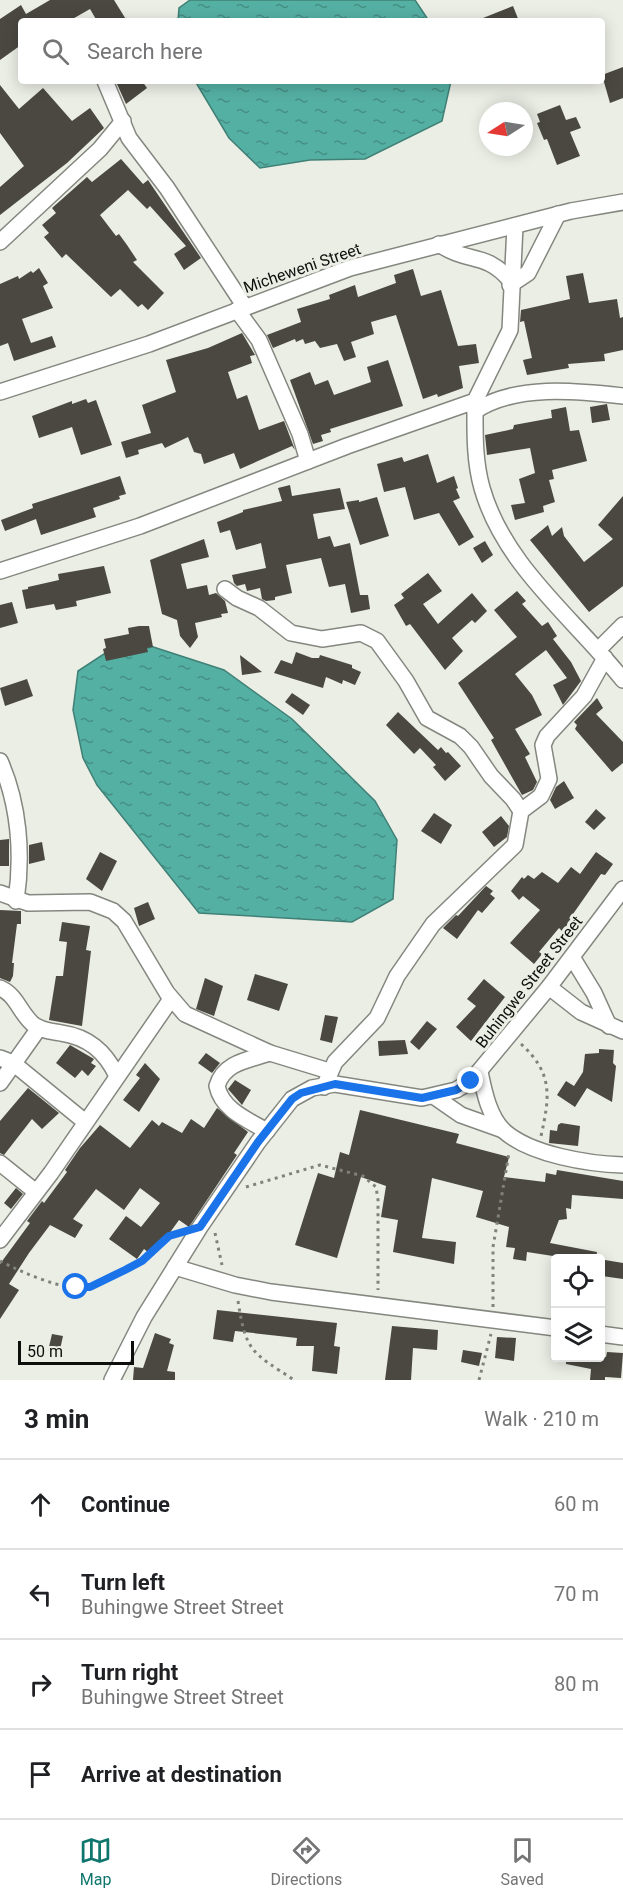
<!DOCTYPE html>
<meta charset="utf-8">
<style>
:root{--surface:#fff;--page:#f2f2f2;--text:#202124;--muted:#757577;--line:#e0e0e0;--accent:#0f766e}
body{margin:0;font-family:Roboto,sans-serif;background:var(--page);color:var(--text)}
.controls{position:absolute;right:18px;bottom:18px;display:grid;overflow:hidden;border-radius:6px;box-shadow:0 3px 15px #0003}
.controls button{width:54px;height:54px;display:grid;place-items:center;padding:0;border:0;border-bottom:2px solid var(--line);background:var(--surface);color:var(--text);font:30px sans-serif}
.compass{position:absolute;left:479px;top:102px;width:54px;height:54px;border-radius:50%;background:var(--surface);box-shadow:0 3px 15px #0003;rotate:258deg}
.scale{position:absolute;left:18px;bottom:15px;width:116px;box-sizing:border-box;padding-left:6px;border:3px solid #0e0f0c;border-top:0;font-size:16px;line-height:21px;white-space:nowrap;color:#0e0f0c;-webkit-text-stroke:4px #ebeee5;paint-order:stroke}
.stop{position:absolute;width:18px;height:18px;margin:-14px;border:4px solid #1a73e8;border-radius:50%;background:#fff}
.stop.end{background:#1a73e8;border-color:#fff;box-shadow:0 2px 6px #0008}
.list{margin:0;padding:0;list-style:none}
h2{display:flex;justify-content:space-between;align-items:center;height:78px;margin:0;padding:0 24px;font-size:26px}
h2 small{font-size:20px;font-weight:400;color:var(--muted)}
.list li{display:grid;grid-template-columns:39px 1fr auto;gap:18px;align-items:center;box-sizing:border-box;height:90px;padding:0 24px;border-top:2px solid var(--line)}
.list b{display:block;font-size:22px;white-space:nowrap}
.list p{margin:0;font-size:20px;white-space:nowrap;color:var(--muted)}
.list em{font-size:20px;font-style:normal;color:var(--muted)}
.icon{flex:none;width:33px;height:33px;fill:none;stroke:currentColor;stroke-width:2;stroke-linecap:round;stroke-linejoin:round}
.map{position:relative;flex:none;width:623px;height:1380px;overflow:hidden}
.search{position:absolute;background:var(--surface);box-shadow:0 3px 15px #0003;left:18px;right:18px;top:18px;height:66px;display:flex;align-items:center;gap:15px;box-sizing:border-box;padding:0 21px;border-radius:6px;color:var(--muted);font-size:22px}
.sheet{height:438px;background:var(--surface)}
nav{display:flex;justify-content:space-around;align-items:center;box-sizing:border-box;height:84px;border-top:2px solid var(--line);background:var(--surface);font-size:16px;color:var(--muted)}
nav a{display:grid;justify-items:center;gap:3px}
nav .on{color:var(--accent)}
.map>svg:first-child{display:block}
.water{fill:url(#water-ripples);stroke:#408076;stroke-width:1.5}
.building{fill:#4a4841}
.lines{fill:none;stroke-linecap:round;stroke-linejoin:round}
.minor-casing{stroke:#84877f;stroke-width:18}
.path{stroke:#80827c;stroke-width:3;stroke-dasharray:3 4.5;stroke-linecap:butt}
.minor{stroke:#fff;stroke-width:15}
.route{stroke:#1a73e8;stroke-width:8}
.labels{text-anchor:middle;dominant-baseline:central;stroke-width:6;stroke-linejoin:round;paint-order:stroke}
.street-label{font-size:16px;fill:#0e0f0c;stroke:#ebeee5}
</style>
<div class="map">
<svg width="623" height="1380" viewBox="0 0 623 1380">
<defs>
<pattern id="water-ripples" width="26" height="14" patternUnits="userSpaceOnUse" patternTransform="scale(1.5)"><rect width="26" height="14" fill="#55b0a4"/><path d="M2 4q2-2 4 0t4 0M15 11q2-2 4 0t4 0" fill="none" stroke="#458e84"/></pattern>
</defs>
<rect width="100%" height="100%" fill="#ebeee5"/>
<!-- water -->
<g class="water">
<path d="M190 0H415L429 21H178L179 8Z"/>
<path d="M195 81H451L442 121 365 159 310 160 260 168 229 138Z"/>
<path d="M141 643 224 670 292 719 375 801 397 840 393 899 352 922 199 913 97 785 83 758 73 710 78 671 110 650Z"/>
</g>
<!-- building -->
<g class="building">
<path d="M50 0H114L127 21H97L90 9 69 21H21V45L0 60V19L21 5 26 14Z"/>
<path d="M513 6 519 21H478V20Z"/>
<path d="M623 67V98L610 103 602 75Z"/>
<path d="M120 81H142L147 88 126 104 117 84Z"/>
<path d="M0 85 19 109 43 88 72 121 90 108 104 128 67 163 0 215V187L24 166 0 133Z"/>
<path d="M560 105 566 120 576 117 581 128 570 132 580 156 557 165 547 139 544 140 537 123 540 122 537 114Z"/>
<path d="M121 159 143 184 148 180 201 258 184 270 174 254 186 246 150 206 147 209 128 190 100 215 116 236 119 234 127 245 137 260 133 262 164 293 148 310 142 304 138 307 120 289 111 297 66 254 62 258 44 237 49 233 42 225 56 213 52 208 87 177 92 182Z"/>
<path d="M39 268 48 283 43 286 53 308 22 319 31 343 52 336 56 347 14 361 8 343 0 346V284L18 276 19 279 31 271 33 273Z"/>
<path d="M413 269 421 296 441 290 458 346 476 344 479 363 459 366 463 388 438 397 437 394 423 399 396 315 371 322 374 334 351 342 356 357 344 361 337 344 320 348 315 341 305 344 303 339 296 342 295 339 273 348 267 335 301 322 297 309 330 299 329 295 355 285 358 297 396 283 394 275Z"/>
<path d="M583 273 589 303 617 299 620 318 623 317V350L604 354 605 361 568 364 569 368 527 375 523 360 532 358 524 321 520 322 521 310 570 299 566 276Z"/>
<path d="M242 333 255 355 250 356 252 363 228 372 237 399 247 395 259 430 284 421 295 450 292 446 240 469 234 453 204 464 201 454 194 452 188 437 165 448 162 443 138 450 139 454 126 458 121 442 151 433 142 405 176 392 166 360 208 348Z"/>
<path d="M388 360 403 406 330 429 331 432 321 435 323 441 313 444 290 380 310 372 315 385 328 380 334 395 371 382 367 367Z"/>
<path d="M86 399 88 403 96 400 112 445 81 455 72 427 39 438 32 416 72 401V404Z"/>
<path d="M607 404 610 420 592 423 590 407Z"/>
<path d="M566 407 570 431 579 430 587 461 552 470 554 479 549 480 555 502 543 506 544 512 515 520 511 505 525 503 519 479 535 473 530 448 487 455 485 435 513 429 514 425 552 418 551 410Z"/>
<path d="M428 454 437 483 454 476 458 488 456 489 460 498 453 501 474 537 459 546 439 513 414 520 405 487 384 492 377 464 402 457 404 462Z"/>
<path d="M120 476 126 494 119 496 120 499 93 508 96 517 41 535 36 519 5 531 1 520 33 508 32 504Z"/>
<path d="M290 485 292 496 340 488 345 509 313 514 318 539 330 536 334 547 350 543 360 595H368L370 609 351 613 345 584 329 587 321 558 286 565 292 593 275 597V600L266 601 262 599 260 588 247 591 245 584 237 586 234 583 232 575 266 568 261 543 236 550 230 530 220 533 217 522 243 512V510L282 501 278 488Z"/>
<path d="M623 496V586L589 612 530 540 548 525 552 536 562 527 564 536 584 562 613 539 598 525Z"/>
<path d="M377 497 389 536 360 545 346 502 359 500V502Z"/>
<path d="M204 539 209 557 181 564 187 589 207 585 209 595 216 593 225 601 228 613 221 614 222 617 195 623 198 637 190 648 180 636 177 620 162 614 150 560Z"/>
<path d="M485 541 493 555 482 563 473 548Z"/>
<path d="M104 566 111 593 76 601 77 606 56 610 54 604 26 609 22 590 28 589V587L59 580 58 574Z"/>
<path d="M428 573 442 591 423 604 438 624 472 593 487 611 475 623 472 620 452 638 463 651 445 670 410 624 406 626 394 605 404 598 401 594Z"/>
<path d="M517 591 526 601 522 604 542 626 548 622 557 636 553 639 571 662 581 681 563 705 553 685 567 678 546 650 515 674 532 695 542 715 515 729 530 754 525 757 537 782 533 790 522 795 491 740 494 738 458 683 517 637 494 610Z"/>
<path d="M12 602 18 623 0 628V605Z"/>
<path d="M139 626H149L153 647 147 648 148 652 106 661 103 649 106 648 104 639 129 634 128 628Z"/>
<path d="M296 652 312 658H319L320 655 352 665V668L361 672 355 685 343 680 342 684 326 677 323 688 274 673 281 660 292 664Z"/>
<path d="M240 655 262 672 242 675Z"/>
<path d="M27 679 33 696 5 706 0 688Z"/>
<path d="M292 693 310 705 303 715 285 702Z"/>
<path d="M597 698 603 708 596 714 623 742V763L612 772 575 729 577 725 574 722Z"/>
<path d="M398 712 438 750 441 747 446 753 448 752 461 766 445 781 433 767 436 765 420 748 414 754 386 725Z"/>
<path d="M564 781 574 798 555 809 550 800 556 787Z"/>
<path d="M596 809 606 818 594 830 585 822Z"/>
<path d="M434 813 452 825 441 844 421 831Z"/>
<path d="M501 816 509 826 507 837 494 847 482 832Z"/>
<path d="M9 839V866H0V840Z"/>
<path d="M42 842 45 860 29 864V845Z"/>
<path d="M100 852 117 861 102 891 86 879Z"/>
<path d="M596 852 613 864 605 875 601 874 573 914 575 916 562 931 559 928 539 952 542 954 534 964 510 943 540 910 523 896 519 900 511 891 522 877 524 879 528 875 534 879 542 872 558 883 571 867 580 874Z"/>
<path d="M486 886 493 891 490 894 495 898 482 913 478 910 457 939 443 928 456 915 458 916Z"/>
<path d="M148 902 155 919 139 926 134 908Z"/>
<path d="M0 910 21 911V924H17L12 963H14L13 976 10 982 0 978Z"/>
<path d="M62 922 90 926 86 950 91 951 82 1026 49 1020 56 976H63L67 942 59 941Z"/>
<path d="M255 974 288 984 279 1011 247 1000Z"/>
<path d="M205 978 223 986 214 1016 196 1009Z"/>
<path d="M484 979 505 997 471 1041 456 1027 476 1006 467 999Z"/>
<path d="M325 1015 338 1017 332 1043 320 1040Z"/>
<path d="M427 1021 437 1029 419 1050 410 1042Z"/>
<path d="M405 1040 408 1054 379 1056 378 1041Z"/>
<path d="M70 1045 94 1059 91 1063 96 1066 88 1076 82 1070 75 1078 56 1063Z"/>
<path d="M599 1049 614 1050 613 1063 616 1066 612 1102 587 1088 575 1107 557 1095 566 1081 574 1086 583 1072 585 1054 599 1053Z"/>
<path d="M206 1053 220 1063 212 1073 198 1063Z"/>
<path d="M145 1063 160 1079 139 1112 123 1100 140 1078 136 1075Z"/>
<path d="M235 1080 251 1090 242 1105 228 1089Z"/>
<path d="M28 1088 59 1113 42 1129 32 1119 4 1155 0 1153V1121Z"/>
<path d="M217 1108 248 1132 234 1153 237 1155 189 1227 179 1220 153 1256 144 1249 137 1259 109 1239 126 1216 141 1227 160 1203 140 1188 124 1210 96 1189 73 1219 83 1225 75 1238 50 1225 29 1253 9 1284 19 1290 0 1319V1264L30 1223 27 1221 42 1201 44 1203 67 1172 65 1170 80 1148 100 1125 130 1148 152 1120 159 1126 162 1122 182 1133 191 1119 204 1128Z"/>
<path d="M360 1110 459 1134 456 1143 509 1157 504 1177 545 1182 546 1173 556 1175 557 1170 623 1181V1199L572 1195 571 1209 566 1208 567 1219 559 1220 550 1243 597 1252 596 1258H566L527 1252 526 1261 513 1259 515 1248 506 1247 509 1227 476 1217 483 1191 432 1178 422 1238 456 1242 454 1264 393 1252 398 1220 381 1217 386 1186 361 1177 337 1258 295 1245 318 1173 334 1178 340 1152 349 1155Z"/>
<path d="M561 1123 580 1126 578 1146 549 1143 550 1130 557 1131 558 1125Z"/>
<path d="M16 1188 23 1194 11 1209 4 1203Z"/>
<path d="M605 1260 623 1263V1279L602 1276Z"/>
<path d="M217 1310 337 1323 334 1346 340 1347 337 1374 312 1371 314 1346H296L297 1338 235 1331 233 1342 213 1339Z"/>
<path d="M392 1326 438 1330 437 1350 413 1348 411 1380H385Z"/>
<path d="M155 1333 171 1339 169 1343 174 1345 167 1371 175 1372V1380H133L134 1367 143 1368Z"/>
<path d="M52 1334 63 1336 59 1354 48 1351Z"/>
<path d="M497 1337 516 1338 514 1361 495 1358Z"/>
<path d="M463 1350 482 1353 479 1366 461 1362Z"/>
<path d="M607 1352 623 1353 621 1378 605 1377V1380H590L591 1369 566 1364V1358L606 1357Z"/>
</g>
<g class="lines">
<defs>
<g id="minor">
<path d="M105 81 129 138 167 188 245 307"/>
<path d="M0 242 100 149 123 121"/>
<path d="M439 244C468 264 485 251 510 280"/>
<path d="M510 285 528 273 558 214"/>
<path d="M237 310 259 340 300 434 308 461"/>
<path d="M0 392 149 344 350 268 571 211 623 202"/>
<path d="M475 401C475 431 474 460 482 488 504 566 575 619 623 680"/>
<path d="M475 411C516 384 577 391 623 396"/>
<path d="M0 571 140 526 347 446 475 401 510 330 515 226"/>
<path d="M225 589 237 598 259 608 291 633 322 639 361 633 377 641 406 681 427 718 460 736 471 747 491 776 513 799 521 811"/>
<path d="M599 649 623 625"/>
<path d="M0 761C19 804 23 854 16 901"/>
<path d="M0 893 28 903 90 902 113 911 124 921 167 993 185 1014 270 1053 329 1071"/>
<path d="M572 957 594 993 609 1026"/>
<path d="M549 987 581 1012 623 1031"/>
<path d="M0 988C17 995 20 1014 34 1025 43 1031 50 1031 61 1033 88 1037 105 1051 117 1076"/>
<path d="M0 1058 13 1063 84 1121"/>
<path d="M480 1072C484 1091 489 1117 504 1131 531 1155 589 1164 623 1165"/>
<path d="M0 1083 39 1028"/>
<path d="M324 1087 335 1062 377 1018 397 976 433 924 515 845 521 811 541 796 549 779 543 745 547 736 584 696 605 658"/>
<path d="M435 1097 461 1115 503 1130"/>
<path d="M267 1131C248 1120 222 1110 217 1086 224 1062 249 1060 270 1053"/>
<path d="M0 1163 36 1192"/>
<path d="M0 1240 51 1173 171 999"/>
<path d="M175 1267 235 1285 271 1292 556 1328"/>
<path d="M600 1334 623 1337"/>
<path d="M112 1380 144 1317 200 1227 258 1142 292 1099 312 1088 335 1084 422 1098 456 1090 471 1081 549 987 623 889"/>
</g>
</defs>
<!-- minor casing -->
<use href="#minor" class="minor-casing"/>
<!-- path -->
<g class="path">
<path d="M521 1044C553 1073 550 1096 541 1136"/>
<path d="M246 1187 320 1165 363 1176 376 1187 378 1200V1290"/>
<path d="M215 1233 222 1265"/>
<path d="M0 1261C22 1272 64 1292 89 1287 102 1285 134 1268 144 1259 156 1249 164 1237 181 1232"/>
<path d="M238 1301C246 1353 252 1352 294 1380"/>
<path d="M493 1307V1247L509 1153"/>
<path d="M479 1380 491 1334"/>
</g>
<!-- minor -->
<use href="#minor" class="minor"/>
</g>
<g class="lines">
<!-- route -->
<path class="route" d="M76 1287H90L125 1270 142 1261 169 1236 200 1227 258 1142 292 1099 301 1093 335 1084 422 1098 456 1090 471 1081"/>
</g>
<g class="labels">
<!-- street labels -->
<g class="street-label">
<text transform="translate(302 268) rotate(-19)">Micheweni Street</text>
<text transform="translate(529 982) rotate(-52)">Buhingwe Street Street</text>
</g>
</g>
</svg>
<div class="controls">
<button><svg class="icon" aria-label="locate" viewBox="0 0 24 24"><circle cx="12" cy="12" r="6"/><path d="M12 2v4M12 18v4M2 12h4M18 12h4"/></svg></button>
<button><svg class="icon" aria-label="layers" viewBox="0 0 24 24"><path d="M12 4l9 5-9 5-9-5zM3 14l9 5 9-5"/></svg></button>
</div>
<svg class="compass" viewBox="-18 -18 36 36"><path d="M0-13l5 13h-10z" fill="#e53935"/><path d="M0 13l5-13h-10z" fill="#757577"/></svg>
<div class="scale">50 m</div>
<div class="stop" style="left:76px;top:1287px"></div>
<div class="stop end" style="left:471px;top:1081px"></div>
<div class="search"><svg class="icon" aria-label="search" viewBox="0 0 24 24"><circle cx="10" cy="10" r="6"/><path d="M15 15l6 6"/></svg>Search here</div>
</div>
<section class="sheet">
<h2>3 min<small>Walk · 210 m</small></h2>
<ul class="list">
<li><svg class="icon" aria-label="ahead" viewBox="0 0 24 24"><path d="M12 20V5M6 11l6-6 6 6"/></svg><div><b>Continue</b></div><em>60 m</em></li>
<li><svg class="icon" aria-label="left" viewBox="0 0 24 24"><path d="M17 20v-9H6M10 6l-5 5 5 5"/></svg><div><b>Turn left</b><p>Buhingwe Street Street</p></div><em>70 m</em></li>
<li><svg class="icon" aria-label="right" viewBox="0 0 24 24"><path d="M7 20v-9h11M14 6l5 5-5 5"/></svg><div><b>Turn right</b><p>Buhingwe Street Street</p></div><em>80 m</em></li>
<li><svg class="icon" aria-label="arrive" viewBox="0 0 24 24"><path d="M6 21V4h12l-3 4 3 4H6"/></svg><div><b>Arrive at destination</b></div></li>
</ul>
</section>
<nav>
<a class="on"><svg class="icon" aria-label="map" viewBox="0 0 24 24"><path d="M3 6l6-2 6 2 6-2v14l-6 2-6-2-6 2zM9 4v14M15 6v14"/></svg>Map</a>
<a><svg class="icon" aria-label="directions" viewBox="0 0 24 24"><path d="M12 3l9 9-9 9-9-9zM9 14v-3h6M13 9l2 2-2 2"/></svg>Directions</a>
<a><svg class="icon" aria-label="saved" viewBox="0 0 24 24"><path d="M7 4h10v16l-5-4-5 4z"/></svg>Saved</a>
</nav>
